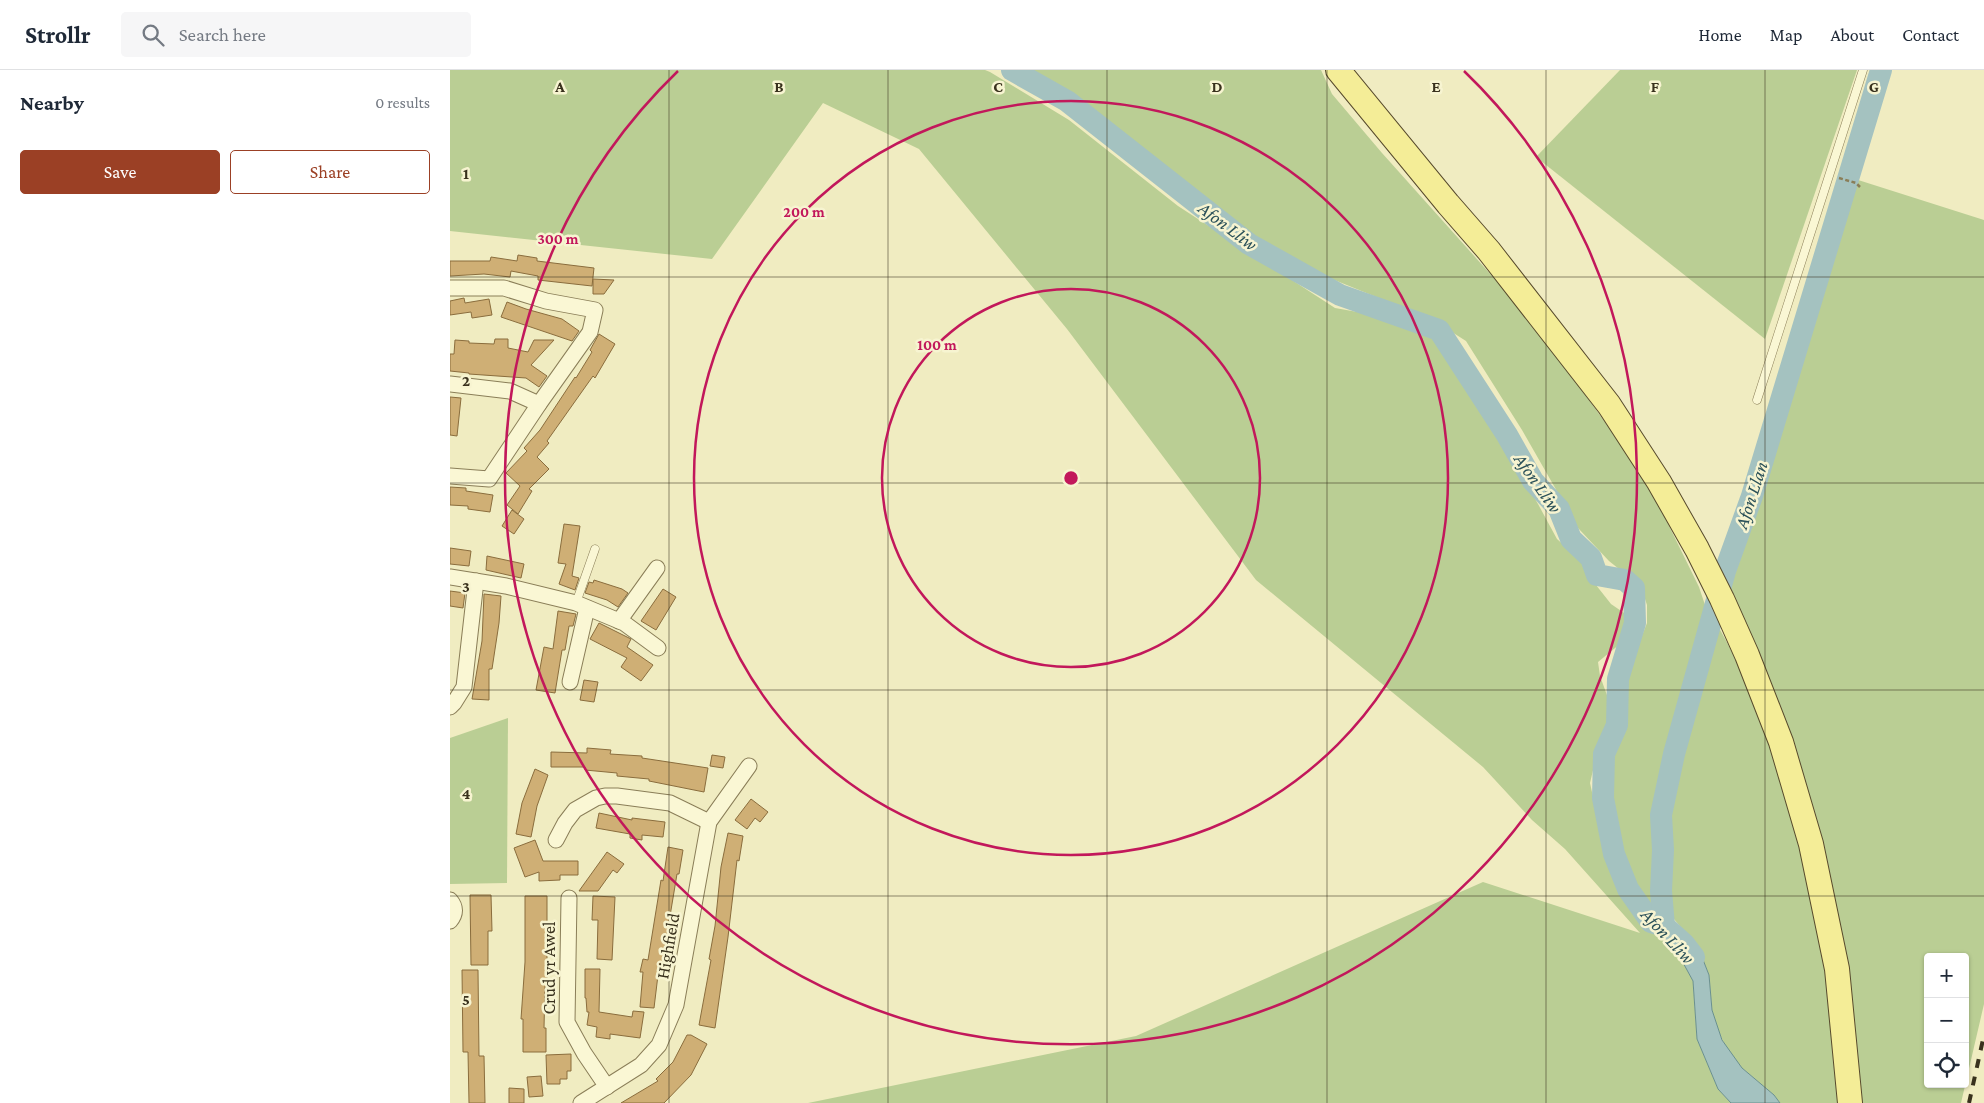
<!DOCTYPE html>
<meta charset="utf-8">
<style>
:root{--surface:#fff;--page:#f6f6f7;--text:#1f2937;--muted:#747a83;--line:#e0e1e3;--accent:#9b4025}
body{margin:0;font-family:"Crimson Pro",serif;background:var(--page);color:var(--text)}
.controls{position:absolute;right:15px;bottom:15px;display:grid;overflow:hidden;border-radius:5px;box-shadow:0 1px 4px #0004}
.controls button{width:45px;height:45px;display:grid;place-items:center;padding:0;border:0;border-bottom:1px solid var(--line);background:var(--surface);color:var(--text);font:25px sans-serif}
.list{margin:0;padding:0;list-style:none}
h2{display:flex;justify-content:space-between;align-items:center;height:65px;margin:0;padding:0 20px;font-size:21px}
h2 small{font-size:16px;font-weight:400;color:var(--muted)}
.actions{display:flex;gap:10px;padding:15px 20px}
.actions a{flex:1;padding:11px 0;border:1px solid var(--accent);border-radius:5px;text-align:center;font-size:18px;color:var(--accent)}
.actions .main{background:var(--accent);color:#fff}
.icon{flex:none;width:28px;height:28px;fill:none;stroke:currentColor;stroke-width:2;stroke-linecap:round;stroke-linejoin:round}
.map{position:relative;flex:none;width:1534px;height:1033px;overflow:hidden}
header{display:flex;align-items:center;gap:30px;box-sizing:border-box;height:70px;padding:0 25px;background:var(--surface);border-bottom:1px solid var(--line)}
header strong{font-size:24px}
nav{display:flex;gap:28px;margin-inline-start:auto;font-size:18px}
.search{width:350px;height:45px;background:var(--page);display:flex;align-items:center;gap:12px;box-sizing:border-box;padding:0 18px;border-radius:5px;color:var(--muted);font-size:19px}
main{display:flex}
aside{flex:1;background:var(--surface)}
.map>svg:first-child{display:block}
.green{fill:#bace94;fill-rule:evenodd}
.water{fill:#a4c2c0;stroke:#6a908f}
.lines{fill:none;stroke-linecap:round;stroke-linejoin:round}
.river{stroke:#a4c2c0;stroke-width:22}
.building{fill:#cfaf75;stroke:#8a6d3d}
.service-casing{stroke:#8a7e58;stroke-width:9}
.minor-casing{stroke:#8a7e58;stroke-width:17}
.primary-casing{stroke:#574a2c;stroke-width:26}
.path{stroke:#8a7e58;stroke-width:2.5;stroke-dasharray:4 2.5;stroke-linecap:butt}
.service{stroke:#faf7d4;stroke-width:8}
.minor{stroke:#faf7d4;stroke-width:15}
.primary{stroke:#f4ed97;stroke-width:24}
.rail{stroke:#39311d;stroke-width:4;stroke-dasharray:9 9;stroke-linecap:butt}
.grid{fill:none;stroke:#39311d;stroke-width:1;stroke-opacity:0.55}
.ring{fill:none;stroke:#c2185b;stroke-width:2.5}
.labels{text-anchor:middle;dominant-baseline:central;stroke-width:5;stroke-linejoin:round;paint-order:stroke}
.street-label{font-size:18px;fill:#39311d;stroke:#f7f4d1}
.water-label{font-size:19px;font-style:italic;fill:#2b5159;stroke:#f7f4d1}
.grid-label{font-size:16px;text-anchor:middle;font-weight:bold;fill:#39311d;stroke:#f7f4d1;stroke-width:5;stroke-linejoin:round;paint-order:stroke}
.centre{fill:#c2185b;stroke:#f7f4d1;stroke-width:2.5}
.ring-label{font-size:15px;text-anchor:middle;font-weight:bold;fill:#c2185b;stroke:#f7f4d1;stroke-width:5;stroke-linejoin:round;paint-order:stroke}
</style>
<header>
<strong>Strollr</strong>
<div class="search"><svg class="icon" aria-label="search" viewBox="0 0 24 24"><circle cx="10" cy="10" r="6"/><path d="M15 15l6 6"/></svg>Search here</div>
<nav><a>Home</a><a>Map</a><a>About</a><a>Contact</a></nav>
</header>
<main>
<aside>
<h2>Nearby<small>0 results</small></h2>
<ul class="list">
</ul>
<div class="actions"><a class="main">Save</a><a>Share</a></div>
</aside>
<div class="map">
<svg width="1534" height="1033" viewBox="0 0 1534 1033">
<rect width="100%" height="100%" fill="#f0ecc1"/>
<!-- green -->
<g class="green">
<path d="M0 0H535L540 2 619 50 728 136 885 238 958 251 996 277 1088 434 1107 469 1135 494 1146 515 1161 534 1177 545 1180 554 1179 563 1176 569 1148 592 1150 606 1158 628 1160 644 1151 682 1144 696 1140 713 1147 745 1165 801 1180 831 1231 889 1243 911 1247 969 1268 1019 1281 1033H358L686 966 1033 812 1190 863 1115 779 1082 750 1033 697 806 510 617 259 469 79 373 33 262 189 0 161Z"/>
<path d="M575 0H871L882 24 932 83 1077 245 1195 407 1249 517 1255 535 1246 579 1223 663 1205 751 1208 841 1207 849 1192 834 1180 813 1165 763 1157 722 1162 694 1176 647V606L1197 553V535L1192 520 1184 511 1159 491 1128 458 1072 360 1016 271 983 250 850 196 770 144 659 56Z"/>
<path d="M1170 0H1407L1315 269 1086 87Z"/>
<path d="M1405 109 1534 150V934L1511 1033H1408L1352 710 1317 602 1280 516 1289 493 1352 292ZM1478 887H1515V1014H1478Z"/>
<path d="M1268 556C1310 630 1334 711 1353 793 1364 839 1373 885 1380 931 1385 965 1386 999 1389 1033H1330L1324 1025 1292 998 1277 979 1267 959 1262 940 1259 905 1248 877 1223 848 1219 839 1217 752 1221 717 1245 622Z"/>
<path d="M58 648 57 813 0 814V668Z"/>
</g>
<!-- water -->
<path class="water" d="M1235 863 1248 877 1259 905 1262 940 1272 970 1292 998 1324 1025 1330 1033H1281L1268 1019 1247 969 1243 911 1231 889 1216 872 1224 865Z"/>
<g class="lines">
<!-- river -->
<g class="river">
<path d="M562 0 617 31 799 174 890 225 989 260 1057 365 1083 411 1109 439 1121 469 1141 488 1147 505 1175 510 1184 518 1185 553 1168 609 1167 655 1154 684 1153 728 1164 784 1178 819 1201 852 1214 856 1234 874 1244 887"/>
<path d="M1214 856 1211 821 1213 780 1211 745 1224 684 1275 501 1302 426 1431 0"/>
</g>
</g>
<!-- building -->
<g class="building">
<path d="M68 185 87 188V191L144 198 142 216 88 210V206L61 201 60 207 34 204 0 206V191H40L41 187 67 191Z"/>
<path d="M143 209 164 210 154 224H143Z"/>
<path d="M14 228 15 233 39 229 42 245 22 248 21 242 0 245V231Z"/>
<path d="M57 232 76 239 112 249 129 261 122 271 51 247Z"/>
<path d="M149 264 165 274 145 308 143 306 97 371 99 373 87 387 99 399 79 419 82 421 68 444 57 435 70 416 56 403 77 381 74 378 90 360 125 307 126 308 142 282 140 280Z"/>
<path d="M45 269H58V278L78 282 84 270H104L81 295 97 306 89 317 76 308 19 304V303L0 301V284H4L5 270 19 271V273L44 274Z"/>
<path d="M0 327 11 328 7 366 0 365Z"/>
<path d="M0 417 16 418V421L43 425 40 442 18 439V436L0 435Z"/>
<path d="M62 440 74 449 64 464 52 456Z"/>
<path d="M114 454 130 456 122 506 129 508 125 520 109 514 116 494 108 493Z"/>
<path d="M0 478 21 481 19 496 0 494Z"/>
<path d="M37 486 74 494 71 508 36 500Z"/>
<path d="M144 510 172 519 178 523 168 537 157 530 135 523 139 512 143 513Z"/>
<path d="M213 519 226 527 206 560 191 551Z"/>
<path d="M0 521 15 523 13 538 0 536Z"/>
<path d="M34 524 51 526 49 553 42 599H39V630L22 629 32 571Z"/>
<path d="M108 541 126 544 123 556H119L115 580H112L105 623 86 620 94 577 103 579Z"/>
<path d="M149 553 181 569 177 577 203 595 191 611 171 597 177 588 140 569Z"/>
<path d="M134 610 148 612 144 632 130 630Z"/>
<path d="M137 678 161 680 160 684 192 686V688L258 698 254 722 199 711V709L167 706V703L135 700V697H101V682L137 683Z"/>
<path d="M262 685 275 687 273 698 260 696Z"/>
<path d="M85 699 98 705 87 736 81 767 66 764 72 733Z"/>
<path d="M301 729 318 742 310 752 305 748 297 759 285 750Z"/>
<path d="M149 743 182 750V748L215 752 213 767 192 765V770L180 768V764L146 758Z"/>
<path d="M278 763 293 766 289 791 287 790 278 867 265 958 249 955 261 890 259 889 265 856 271 797Z"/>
<path d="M85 770 93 791H128V805H110V810L89 811V802L75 807 64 778Z"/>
<path d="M218 777 233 780 229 804H227L210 906 208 905 204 938 190 937 193 902H190L193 889 198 890 211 810 213 811Z"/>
<path d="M157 782 174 794 167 803 163 800 148 821H129Z"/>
<path d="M20 825H41L42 861H38V895H21Z"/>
<path d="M75 826H97V916H95L94 958H96V982H73V949H71L75 892Z"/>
<path d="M143 826 165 827 162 890 147 889 148 850H142Z"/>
<path d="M135 899H150L149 942 182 947 183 941 194 942 190 968 160 964V969L146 967 147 957 137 955 139 942H137L136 928H135Z"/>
<path d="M12 900H28L29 986H34L35 1033H19L18 982H13Z"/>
<path d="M237 965H241L257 974 241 1005 214 1033H171L208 1011 206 1009 223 992Z"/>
<path d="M121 984V1001H117V1009H110V1014H97L96 985Z"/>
<path d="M91 1006 93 1026 79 1027 77 1007Z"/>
<path d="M59 1018 74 1019V1033H59Z"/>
</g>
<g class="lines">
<defs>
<g id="service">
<path d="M1307 330 1413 0"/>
<path d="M126 533 145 479"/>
</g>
<g id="minor">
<path d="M0 218H54L96 231 145 240 140 262 89 334 39 409 0 406"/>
<path d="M0 314 60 321 89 334"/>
<path d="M0 507 56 516 126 533 174 553 208 578"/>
<path d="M169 551 207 498"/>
<path d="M120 612 137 538"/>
<path d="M0 637 4 633 14 617 26 511"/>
<path d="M106 770 115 753 125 740 146 728 155 726H167L220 733 259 752"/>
<path d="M119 828 117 952 134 983 157 1017"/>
<path d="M0 830C6 837 6 844 0 851"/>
<path d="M131 1033 191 995 209 975 226 935 259 752 299 696"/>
</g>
<path id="primary" d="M888 0 998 134 1039 181 1159 335 1209 412 1247 479 1272 529 1297 585 1331 672 1361 774 1387 899 1400 1033"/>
</defs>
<!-- service casing -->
<use href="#service" class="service-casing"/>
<!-- minor casing -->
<use href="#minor" class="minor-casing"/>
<!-- primary casing -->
<use href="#primary" class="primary-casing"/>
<!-- path -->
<path class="path" d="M1389 108 1406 113 1410 117"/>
<!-- service -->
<use href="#service" class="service"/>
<!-- minor -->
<use href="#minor" class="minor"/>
<!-- primary -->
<use href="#primary" class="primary"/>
<!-- rail -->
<path class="rail" d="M1519 1033 1534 965"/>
</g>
<!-- grid -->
<path class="grid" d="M219 0V1033M438 0V1033M657 0V1033M877 0V1033M1096 0V1033M1315 0V1033M0 207H1534M0 413H1534M0 620H1534M0 826H1534"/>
<!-- distance rings -->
<g class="ring">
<circle cx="621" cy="408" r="189"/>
<circle cx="621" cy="408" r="377"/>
<path d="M1014 1A566 566 0 1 1 228 1"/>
</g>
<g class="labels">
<!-- street labels -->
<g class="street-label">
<text transform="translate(218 876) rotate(-80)">Highfield</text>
<text transform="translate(99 898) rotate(-90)">Crud yr Awel</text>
</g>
<!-- water labels -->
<g class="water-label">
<text transform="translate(778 156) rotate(37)">Afon Lliw</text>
<text transform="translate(1088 413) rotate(55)">Afon Lliw</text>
<text transform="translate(1301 425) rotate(-72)">Afon Llan</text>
<text transform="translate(1218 866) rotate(47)">Afon Lliw</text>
</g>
</g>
<g class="grid-label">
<text x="110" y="22">A</text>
<text x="329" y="22">B</text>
<text x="548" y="22">C</text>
<text x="767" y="22">D</text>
<text x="986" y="22">E</text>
<text x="1205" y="22">F</text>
<text x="1424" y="22">G</text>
<text x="16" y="109">1</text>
<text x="16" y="316">2</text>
<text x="16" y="522">3</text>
<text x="16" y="729">4</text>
<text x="16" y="935">5</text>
</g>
<circle cx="621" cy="408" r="8" class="centre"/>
<g class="ring-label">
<text x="354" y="147">200 m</text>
<text x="108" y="174">300 m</text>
<text x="487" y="280">100 m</text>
</g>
</svg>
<div class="controls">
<button>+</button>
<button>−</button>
<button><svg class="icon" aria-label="locate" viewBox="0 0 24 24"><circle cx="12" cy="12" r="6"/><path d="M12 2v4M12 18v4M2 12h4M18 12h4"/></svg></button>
</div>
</div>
</main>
